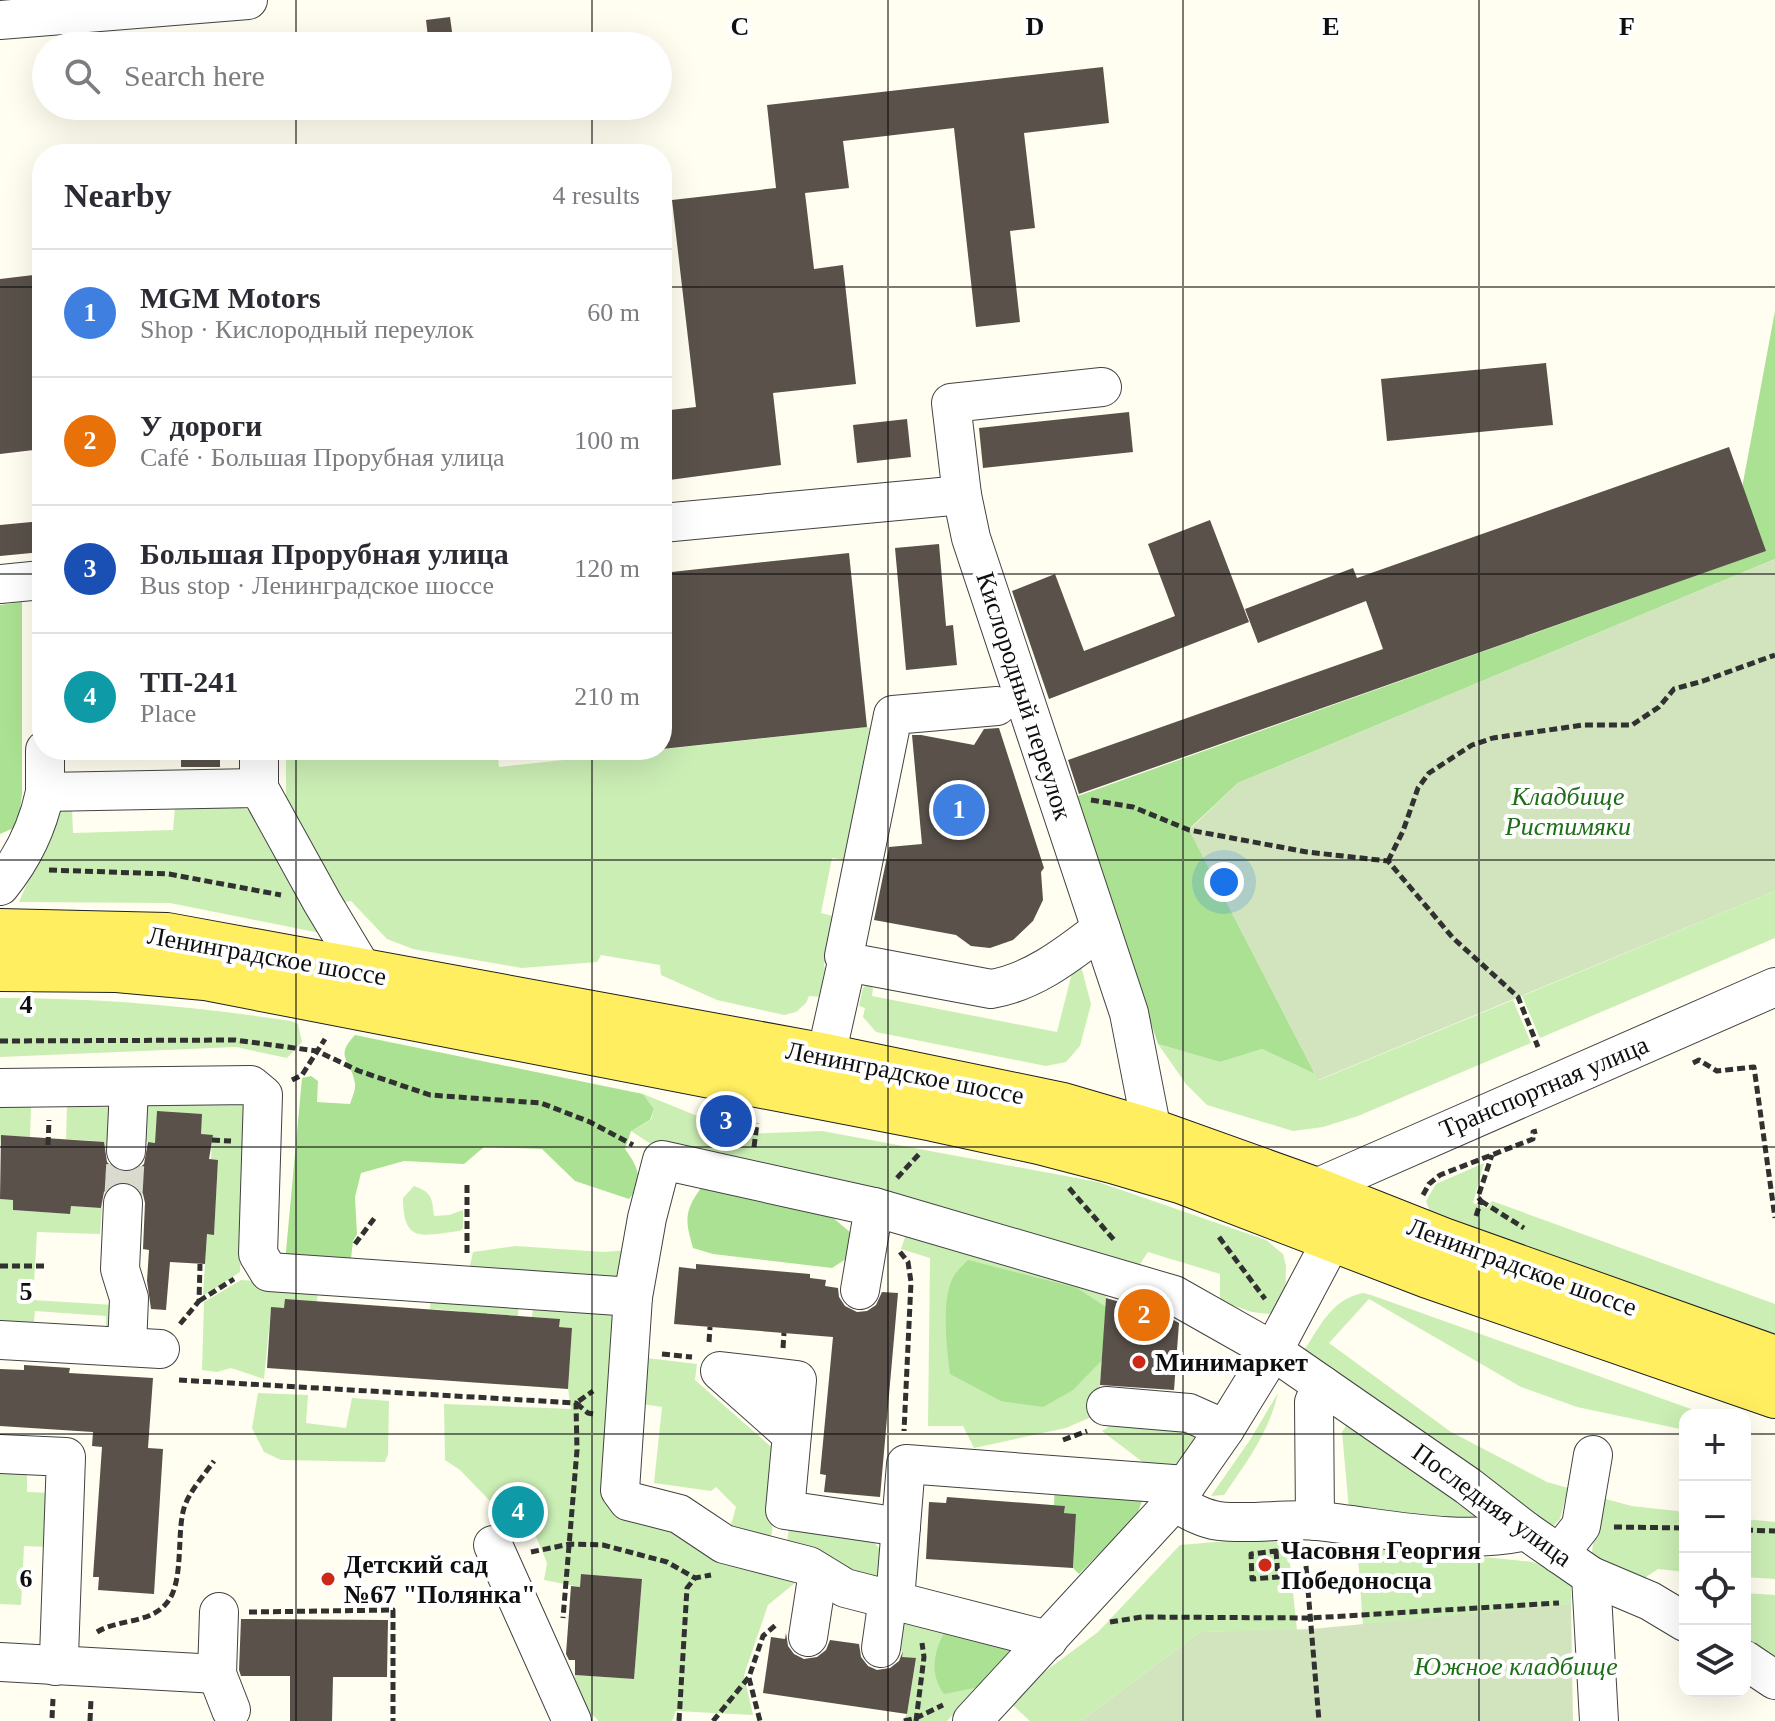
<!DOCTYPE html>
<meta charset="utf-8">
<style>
:root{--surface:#fff;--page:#f7f7f7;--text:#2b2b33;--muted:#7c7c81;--line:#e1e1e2;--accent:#0b8043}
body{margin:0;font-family:"Times New Roman",serif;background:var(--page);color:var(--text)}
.controls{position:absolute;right:24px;bottom:24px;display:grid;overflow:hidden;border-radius:16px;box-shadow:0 8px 32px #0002}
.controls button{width:72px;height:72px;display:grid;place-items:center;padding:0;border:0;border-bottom:2px solid var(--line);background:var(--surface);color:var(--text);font:40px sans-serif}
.you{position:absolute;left:1224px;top:882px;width:28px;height:28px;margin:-20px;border:6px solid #fff;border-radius:50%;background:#1a73e8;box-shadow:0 0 0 12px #1a73e833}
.badge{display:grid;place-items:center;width:52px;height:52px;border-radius:50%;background:var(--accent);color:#fff;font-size:26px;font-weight:700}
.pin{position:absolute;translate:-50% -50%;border:4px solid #fff;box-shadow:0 2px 8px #0006}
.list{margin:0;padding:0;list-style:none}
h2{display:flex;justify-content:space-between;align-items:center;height:104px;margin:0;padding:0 32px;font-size:34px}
h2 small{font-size:26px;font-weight:400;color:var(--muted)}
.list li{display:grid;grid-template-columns:52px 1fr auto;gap:24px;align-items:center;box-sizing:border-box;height:128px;padding:0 32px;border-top:2px solid var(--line)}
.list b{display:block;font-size:30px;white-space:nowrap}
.list p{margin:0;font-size:26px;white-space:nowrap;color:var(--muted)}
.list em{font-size:26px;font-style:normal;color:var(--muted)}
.icon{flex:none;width:44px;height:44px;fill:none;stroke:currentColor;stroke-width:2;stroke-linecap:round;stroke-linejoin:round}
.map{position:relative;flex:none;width:1775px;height:1721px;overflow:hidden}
.search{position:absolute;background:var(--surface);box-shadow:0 8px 32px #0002;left:32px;top:32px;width:640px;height:88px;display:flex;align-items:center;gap:20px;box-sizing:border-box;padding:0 28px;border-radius:44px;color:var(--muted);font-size:30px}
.panel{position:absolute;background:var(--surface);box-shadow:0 8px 32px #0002;left:32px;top:144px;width:640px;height:616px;border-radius:32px}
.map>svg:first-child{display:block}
.green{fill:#cbeeb5}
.forest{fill:#abe192}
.cemetery{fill:#d2e4be}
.building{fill:#59514a}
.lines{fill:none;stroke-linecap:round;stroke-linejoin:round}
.minor-tunnel{stroke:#dbdace;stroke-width:38;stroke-dasharray:38 19;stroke-linecap:butt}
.minor-casing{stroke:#424242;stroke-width:40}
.major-casing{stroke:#202020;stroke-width:46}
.path{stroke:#313131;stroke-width:5;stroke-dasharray:8 4;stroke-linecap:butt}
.minor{stroke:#fff;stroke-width:38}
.major{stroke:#ffee60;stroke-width:44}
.grid{fill:none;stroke:#0f0f0f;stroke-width:2;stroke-opacity:0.55}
.poi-dot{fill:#ce2817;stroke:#fff;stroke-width:3}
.labels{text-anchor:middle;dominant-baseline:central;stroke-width:8;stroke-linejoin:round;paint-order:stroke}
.street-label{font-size:26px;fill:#0f0f0f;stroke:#fff}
.park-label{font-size:26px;font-style:italic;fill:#1d6e17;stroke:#fff}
.poi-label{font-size:26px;font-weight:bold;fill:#0f0f0f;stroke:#fff;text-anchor:start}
.grid-label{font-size:26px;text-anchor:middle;font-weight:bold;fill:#0f0f0f;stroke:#fff;stroke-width:8;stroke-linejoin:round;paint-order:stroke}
</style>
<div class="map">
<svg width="1775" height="1721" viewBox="0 0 1775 1721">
<rect width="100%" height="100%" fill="#fffef0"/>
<!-- green -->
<g class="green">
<path d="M867 727 870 728 844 860 832 858 821 913 833 916 824 965 827 975 821 997 809 996 806 1003 796 1012 784 1015 717 1000 661 975 660 965 601 955 597 962 522 968 413 949 387 939 351 901 339 903 286 807V750H497L499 767Z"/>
<path d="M232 805 247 809 257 817 320 933 170 903 19 902 60 808H72L73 833 173 830 175 806Z"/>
<path d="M1775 891V938L1540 1038 1522 996Z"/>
<path d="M1081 966 1091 1004 1080 1046 1066 1062 1046 1066 876 1032 863 1017 865 1008 859 1006 863 988 867 984 873 988 872 996 1057 1032 1073 969Z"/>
<path d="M0 998C101 998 191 1006 291 1021L298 1024 302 1042 287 1058 236 1047 0 1057Z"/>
<path d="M1513 1000 1531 1043 1358 1116 1323 1127 1293 1131 1207 1105 1186 1084 1158 1044 1220 1062 1262 1049 1315 1074 1319 1080Z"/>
<path d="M235 1094 247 1107 240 1272 203 1296 207 1234H214L218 1161 211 1160 212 1135 155 1143 138 1141 141 1105Z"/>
<path d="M643 1094 742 1134 822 1131 1098 1182 1266 1240 1283 1254 1286 1266 1285 1304 1280 1311 1269 1314 1252 1312 1220 1301V1274L1148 1252 1132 1276 878 1200 651 1144 631 1131 651 1120 654 1109Z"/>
<path d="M0 1105 31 1106 30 1137 2 1135 0 1142Z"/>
<path d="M67 1106 110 1107 114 1150 93 1149V1141L66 1139Z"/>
<path d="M1484 1163 1473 1203 1487 1208 1492 1201 1775 1304V1335L1431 1215 1426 1201 1436 1184Z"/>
<path d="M414 1186C432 1192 432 1198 434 1216L449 1215 463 1210V1228L460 1231C423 1235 403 1245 403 1198Z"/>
<path d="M0 1199 13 1200V1210L70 1214 71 1206 102 1208 100 1234 37 1232 33 1300 114 1305 112 1338H106V1316L35 1311 33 1329 0 1327Z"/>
<path d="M909 1225 1107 1284 1098 1414 1066 1428 974 1448 963 1426H928L930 1258 901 1249Z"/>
<path d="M516 1246 603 1252 631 1250 623 1280 468 1275 473 1252Z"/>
<path d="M241 1280 318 1285 317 1302 284 1308H271L264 1379 231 1368 217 1372 202 1370 204 1302Z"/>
<path d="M431 1293 519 1298 518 1316 487 1313 485 1322 460 1311 430 1309Z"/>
<path d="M1363 1293 1371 1295 1708 1415H1685V1430L1577 1407 1521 1387 1369 1299 1329 1343 1451 1432 1547 1482 1568 1488 1560 1519 1549 1530 1303 1352C1320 1327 1331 1299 1363 1293Z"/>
<path d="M534 1299 617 1308 610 1505 806 1574 768 1605 744 1675 753 1715 676 1711 672 1721H599L583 1706 574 1675 634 1679 642 1579 582 1574 580 1587 544 1580 547 1563 531 1524 541 1517 524 1489 495 1506 460 1470 445 1460 444 1404 571 1409 568 1389 572 1328 559 1327V1319L532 1317Z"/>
<path d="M639 1357 697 1364 695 1380 776 1451 772 1533 766 1545 728 1536 736 1507 716 1487 711 1491 654 1483 662 1407 643 1404Z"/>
<path d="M258 1393 308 1395 306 1423 346 1428 352 1398 389 1401 388 1454 385 1462 281 1460 264 1452 252 1428Z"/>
<path d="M1278 1393C1269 1432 1247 1462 1224 1495L1211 1496 1250 1440Z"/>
<path d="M1125 1416 1188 1428 1197 1440 1195 1451 1161 1476 1102 1431Z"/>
<path d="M1351 1418 1480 1513 1473 1521 1349 1510 1342 1432Z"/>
<path d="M0 1466 27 1467V1492L51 1493 48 1547 24 1546 21 1605 0 1604Z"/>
<path d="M1598 1497 1632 1506 1685 1512V1572L1658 1569 1643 1579 1591 1562Z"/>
<path d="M1745 1519 1775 1522V1579L1745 1577Z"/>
<path d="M790 1522 872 1540 882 1552 881 1572 874 1579 857 1574 833 1557 786 1548Z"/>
<path d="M1287 1536 1297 1630 1200 1632 1081 1721H1030L1007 1700 1098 1632 1180 1545Z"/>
<path d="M1357 1544 1533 1562 1553 1570 1571 1584V1604L1363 1625Z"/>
<path d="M1745 1593 1775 1595V1663L1745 1641Z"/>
<path d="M898 1610 1012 1652 947 1721H902L907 1714 916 1659 902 1657 903 1651 890 1649Z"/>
</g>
<!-- forest -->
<g class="forest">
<path d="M1775 311V559L1238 783 1189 829 1315 1074 1262 1049 1220 1062 1158 1044 1075 797 1765 551 1742 488Z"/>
<path d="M22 602V794L18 826 0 834V605Z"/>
<path d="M355 1035 643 1094 654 1109 650 1120 631 1131 625 1149C638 1167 645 1180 629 1199L575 1181 542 1149 484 1147 464 1164 404 1161 361 1173 355 1197 357 1234 353 1241 350 1267 285 1262 302 1078 311 1076 318 1081 317 1102 350 1104C352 1098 356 1089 355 1084 352 1060 333 1058 355 1035Z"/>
<path d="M701 1188 816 1209 832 1217 851 1233 846 1259 832 1268 713 1254 693 1248C685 1221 684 1211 701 1188Z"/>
<path d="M968 1260 1077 1288 1106 1307 1102 1360 1073 1390 1043 1407 1001 1401 950 1374C947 1349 940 1296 955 1274 959 1269 964 1264 968 1260Z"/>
<path d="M1055 1481 1143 1498 1137 1515 1079 1574 1073 1568 1076 1514 1064 1513 1065 1506 1054 1505Z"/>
<path d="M951 1623 1007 1643 1012 1652 979 1687 944 1694C927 1672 935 1644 951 1623Z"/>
</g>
<!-- cemetery -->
<g class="cemetery">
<path d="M1775 559V891L1318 1080 1189 830 1238 783Z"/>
<path d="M1571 1604 1573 1721H1081L1200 1632 1312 1629Z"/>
</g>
<!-- building -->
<g class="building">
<path d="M450 17 454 46H429L426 20Z"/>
<path d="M1103 67 1109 123 1024 133 1035 228 1010 231 1020 322 976 327 954 128 843 141 849 188 805 193 814 269 843 265 856 384 773 393 781 465 662 481V411L696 407 672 200 776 188 767 105Z"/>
<path d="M42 274V449L0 454V279Z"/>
<path d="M1546 363 1553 425 1387 441 1381 379Z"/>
<path d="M1129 412 1133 452 983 468 979 428Z"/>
<path d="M907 419 911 457 857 463 853 425Z"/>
<path d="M1729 447 1766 551 1079 794 1068 760 1383 649 1366 601 1258 643 1245 609 1353 568 1357 578Z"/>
<path d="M1210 520 1249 622 1049 699 1012 591 1055 574 1084 651 1175 616 1148 544Z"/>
<path d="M42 521V552L0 556V525Z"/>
<path d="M939 544 946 626 953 625 957 665 906 670 895 548Z"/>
<path d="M849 553 867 727 662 749V573Z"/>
<path d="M999 728 1044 868 1041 872 1043 900 1033 921 1013 940 990 948 971 946 956 935 874 920 889 847 922 844 912 735H921L974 745 984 729Z"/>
<rect x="181" y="750" width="39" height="17"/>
<path d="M157 1111 202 1114 201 1134 213 1135 209 1159 218 1160 214 1235 207 1234 205 1264 170 1262 166 1310 151 1309 147 1281 149 1250 143 1249 145 1203 143 1194 135 1185 125 1181 114 1183 104 1192 101 1208 71 1206 70 1214 13 1210V1200L0 1199 1 1135 104 1142 107 1162 115 1170 126 1173 137 1170 144 1164 148 1142 155 1143Z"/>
<path d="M696 1264 810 1274V1278L826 1280 825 1286 838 1288 839 1297 845 1306 857 1312 867 1311 876 1305 882 1292 898 1293 880 1497 824 1492 826 1475 820 1474 833 1337 674 1324 679 1267 696 1269Z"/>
<path d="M1106 1298 1165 1315 1179 1323 1174 1390 1100 1385Z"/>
<path d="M285 1299 560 1319 559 1327 572 1328 568 1389 267 1368 271 1307 284 1308Z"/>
<path d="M24 1365 70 1368 69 1373 153 1378 148 1448 163 1449 154 1594 98 1590 99 1577H93L102 1447 92 1446 93 1432 0 1426V1369L24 1370Z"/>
<path d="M524 1489 541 1518 512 1535 495 1506Z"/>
<path d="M947 1497 1065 1506 1064 1513 1076 1514 1073 1568 926 1559 929 1502 946 1503Z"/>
<path d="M581 1574 642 1579 634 1679 575 1675V1660H569L566 1654 571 1586 580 1587Z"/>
<path d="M241 1619 388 1620 387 1677H333L332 1721H290V1676H241L239 1670Z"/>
<path d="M786 1633 788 1646 794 1654 804 1659 817 1657 826 1650 830 1640 859 1644 861 1657 868 1666 877 1670 890 1668 899 1661 903 1651 902 1657 916 1658 907 1714 763 1693 771 1637 785 1639Z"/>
</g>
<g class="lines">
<!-- minor-tunnel -->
<g class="minor-tunnel">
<path d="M156 750 157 758"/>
<path d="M123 1203 126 1151"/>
</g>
<defs>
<g id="minor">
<path d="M0 20 248 0"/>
<path d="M1102 387 951 403 962 495 971 538 1129 1013 1152 1131"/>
<path d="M662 523 962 495"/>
<path d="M0 584 42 580"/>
<path d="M997 706 893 715 844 956 847 962 991 989C1033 982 1067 955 1101 929"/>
<path d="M259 750V788"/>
<path d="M45 792V750"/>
<path d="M0 886C22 859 38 826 45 792L259 788 322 902 364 972"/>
<path d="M826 1056 847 962"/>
<path d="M0 1088 251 1085 263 1095 258 1254 269 1272 633 1297"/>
<path d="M126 1151 129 1089"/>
<path d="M1314 1189 1775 987"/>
<path d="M123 1203 120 1269 129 1298 127 1347"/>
<path d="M860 1290 874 1207"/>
<path d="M0 1340 160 1349"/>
<path d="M1106 1406 1189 1413 1225 1429"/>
<path d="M792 1435 720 1371 797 1380 785 1510 901 1527"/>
<path d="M0 1454 66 1457 59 1657 55 1666"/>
<path d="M1174 1502C1188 1510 1203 1519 1219 1521 1252 1525 1285 1518 1318 1521 1386 1528 1458 1546 1526 1531"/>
<path d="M1315 1521 1314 1402 1322 1385"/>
<path d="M493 1545 572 1721"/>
<path d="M1559 1554 1581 1526 1593 1455"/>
<path d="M1591 1576 1650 1601 1685 1622"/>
<path d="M895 1600 906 1464 1186 1485"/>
<path d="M219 1612 217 1674 231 1710"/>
<path d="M808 1637 818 1572"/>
<path d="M1048 1640 845 1588 809 1566 724 1544 679 1514 628 1501 620 1490 633 1297 647 1218 662 1160 874 1207 1174 1295 1273 1351 1468 1486 1526 1531 1591 1576 1599 1721"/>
<path d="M881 1648 888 1598"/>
<path d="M1745 1660 1775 1680"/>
<path d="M0 1662 217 1674"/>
<path d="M972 1721 1174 1502 1225 1429 1273 1351 1333 1238"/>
</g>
<g id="major">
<path d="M0 931 167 935 826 1056 1063 1105 1152 1131 1314 1189 1443 1240 1775 1358"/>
<path d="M0 969 117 970 205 978 933 1119 1039 1142 1112 1161 1183 1182 1428 1276 1775 1396"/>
</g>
</defs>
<!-- minor casing -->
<use href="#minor" class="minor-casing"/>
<!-- major casing -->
<use href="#major" class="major-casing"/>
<!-- path -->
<g class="path">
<path d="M1091 800 1133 807 1189 830 1307 852 1388 861 1453 938 1518 997 1538 1047"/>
<path d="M1388 861 1403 831 1418 788 1429 773 1472 745 1493 738 1583 725H1632L1659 707 1674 689 1703 681 1775 655"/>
<path d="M49 870 169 874 281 895"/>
<path d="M0 1041 235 1040 317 1051 359 1071 430 1095 541 1103 590 1122 633 1145"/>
<path d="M1693 1063 1699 1060 1717 1071 1754 1067 1775 1218"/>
<path d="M292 1080 302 1075 325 1039"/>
<path d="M725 1138 739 1131 745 1122"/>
<path d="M212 1140 231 1141"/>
<path d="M48 1145 49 1120"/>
<path d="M754 1147 757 1123"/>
<path d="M897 1178 920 1153"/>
<path d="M1069 1188 1115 1241"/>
<path d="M1423 1195 1429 1184 1440 1175 1533 1139V1132L1537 1131"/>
<path d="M1481 1201 1524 1228"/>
<path d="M1476 1216 1481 1201 1478 1197 1492 1155"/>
<path d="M1219 1237 1265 1299"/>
<path d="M355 1244 376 1216"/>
<path d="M900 1252 908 1262 911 1282 904 1431"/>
<path d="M467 1253V1183"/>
<path d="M0 1266H44"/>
<path d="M199 1301 234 1279"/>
<path d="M180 1324 199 1301 200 1264"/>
<path d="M709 1342 710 1327"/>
<path d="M783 1348 784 1333"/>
<path d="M662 1354 692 1357"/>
<path d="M179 1380 576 1403 577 1450 563 1618"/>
<path d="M593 1414 588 1413 576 1403 593 1391"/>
<path d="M1063 1440 1087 1431"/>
<path d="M1614 1527 1685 1528"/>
<path d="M1745 1530 1775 1531"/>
<path d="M1276 1551 1278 1577 1252 1579 1251 1554Z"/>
<path d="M531 1552 570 1544 603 1545 667 1562 695 1578"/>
<path d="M1305 1554 1319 1721"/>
<path d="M249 1612 393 1610V1721"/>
<path d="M1110 1622 1142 1617 1311 1618 1559 1603"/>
<path d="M97 1632C118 1619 147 1624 165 1605 185 1585 176 1535 184 1508 189 1492 204 1475 214 1461"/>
<path d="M749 1678 760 1721"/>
<path d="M52 1718 53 1699"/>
<path d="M90 1721 91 1699"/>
<path d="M679 1721 687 1588 695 1578 711 1575"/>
<path d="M713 1721 749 1677 763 1636 777 1624"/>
<path d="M904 1721 916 1718 943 1705"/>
<path d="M916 1721 924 1657 922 1643"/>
</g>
<!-- minor -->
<use href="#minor" class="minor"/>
<!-- major -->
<use href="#major" class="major"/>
</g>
<!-- grid -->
<path class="grid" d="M296 0V46M592 0V46M888 0V1721M1183 0V1721M1479 0V1721M296 106V154M592 106V154M0 287H42M662 287H1775M0 574H42M662 574H1775M296 750V1721M592 750V1721M0 860H1775M0 1147H1775M0 1434H1685M1745 1434H1775"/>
<!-- markers -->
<g class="poi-dot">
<circle cx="1139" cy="1362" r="8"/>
<circle cx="1265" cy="1565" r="8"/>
<circle cx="328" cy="1579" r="8"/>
</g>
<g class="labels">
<!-- street labels -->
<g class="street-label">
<text transform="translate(1024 696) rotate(72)">Кислородный переулок</text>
<text transform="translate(267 956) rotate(10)">Ленинградское шоссе</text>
<text transform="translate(905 1073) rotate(11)">Ленинградское шоссе</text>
<text transform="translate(1544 1087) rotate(-23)">Транспортная улица</text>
<text transform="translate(1522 1267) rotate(20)">Ленинградское шоссе</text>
<text transform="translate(1492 1505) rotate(36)">Последняя улица</text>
</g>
<!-- park labels -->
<g class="park-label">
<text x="1568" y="796">Кладбище<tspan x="1568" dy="30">Ристимяки</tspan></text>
<text x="1516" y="1666">Южное кладбище</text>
</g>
<!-- poi labels -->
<g class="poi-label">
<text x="1155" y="1362">Минимаркет</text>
<text x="1281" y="1550">Часовня Георгия<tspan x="1281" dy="30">Победоносца</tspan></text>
<text x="344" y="1564">Детский сад<tspan x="344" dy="30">№67 "Полянка"</tspan></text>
</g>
</g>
<g class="grid-label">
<text x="740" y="35">C</text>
<text x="1035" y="35">D</text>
<text x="1331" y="35">E</text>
<text x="1627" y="35">F</text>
<text x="26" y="1013">4</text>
<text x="26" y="1300">5</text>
<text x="26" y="1587">6</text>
</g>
</svg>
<div class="controls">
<button>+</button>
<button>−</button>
<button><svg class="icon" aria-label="locate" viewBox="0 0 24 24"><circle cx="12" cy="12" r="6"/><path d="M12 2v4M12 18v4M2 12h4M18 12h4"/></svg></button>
<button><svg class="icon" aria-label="layers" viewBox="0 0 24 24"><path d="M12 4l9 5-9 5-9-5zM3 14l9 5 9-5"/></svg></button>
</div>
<div class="you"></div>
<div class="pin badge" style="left:959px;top:810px;background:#3f7fe0">1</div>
<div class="pin badge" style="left:1144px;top:1315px;background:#e8710a">2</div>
<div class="pin badge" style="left:726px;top:1121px;background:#1a4fb4">3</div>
<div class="pin badge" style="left:518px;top:1512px;background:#0f9aa8">4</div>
<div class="search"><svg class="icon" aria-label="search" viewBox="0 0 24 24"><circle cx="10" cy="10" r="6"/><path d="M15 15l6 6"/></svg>Search here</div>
<section class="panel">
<h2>Nearby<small>4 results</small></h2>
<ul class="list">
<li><span class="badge" style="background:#3f7fe0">1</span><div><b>MGM Motors</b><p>Shop · Кислородный переулок</p></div><em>60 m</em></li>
<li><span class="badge" style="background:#e8710a">2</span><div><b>У дороги</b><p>Café · Большая Прорубная улица</p></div><em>100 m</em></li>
<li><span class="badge" style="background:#1a4fb4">3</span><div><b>Большая Прорубная улица</b><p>Bus stop · Ленинградское шоссе</p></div><em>120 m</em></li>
<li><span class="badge" style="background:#0f9aa8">4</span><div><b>ТП-241</b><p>Place</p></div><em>210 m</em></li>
</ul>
</section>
</div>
